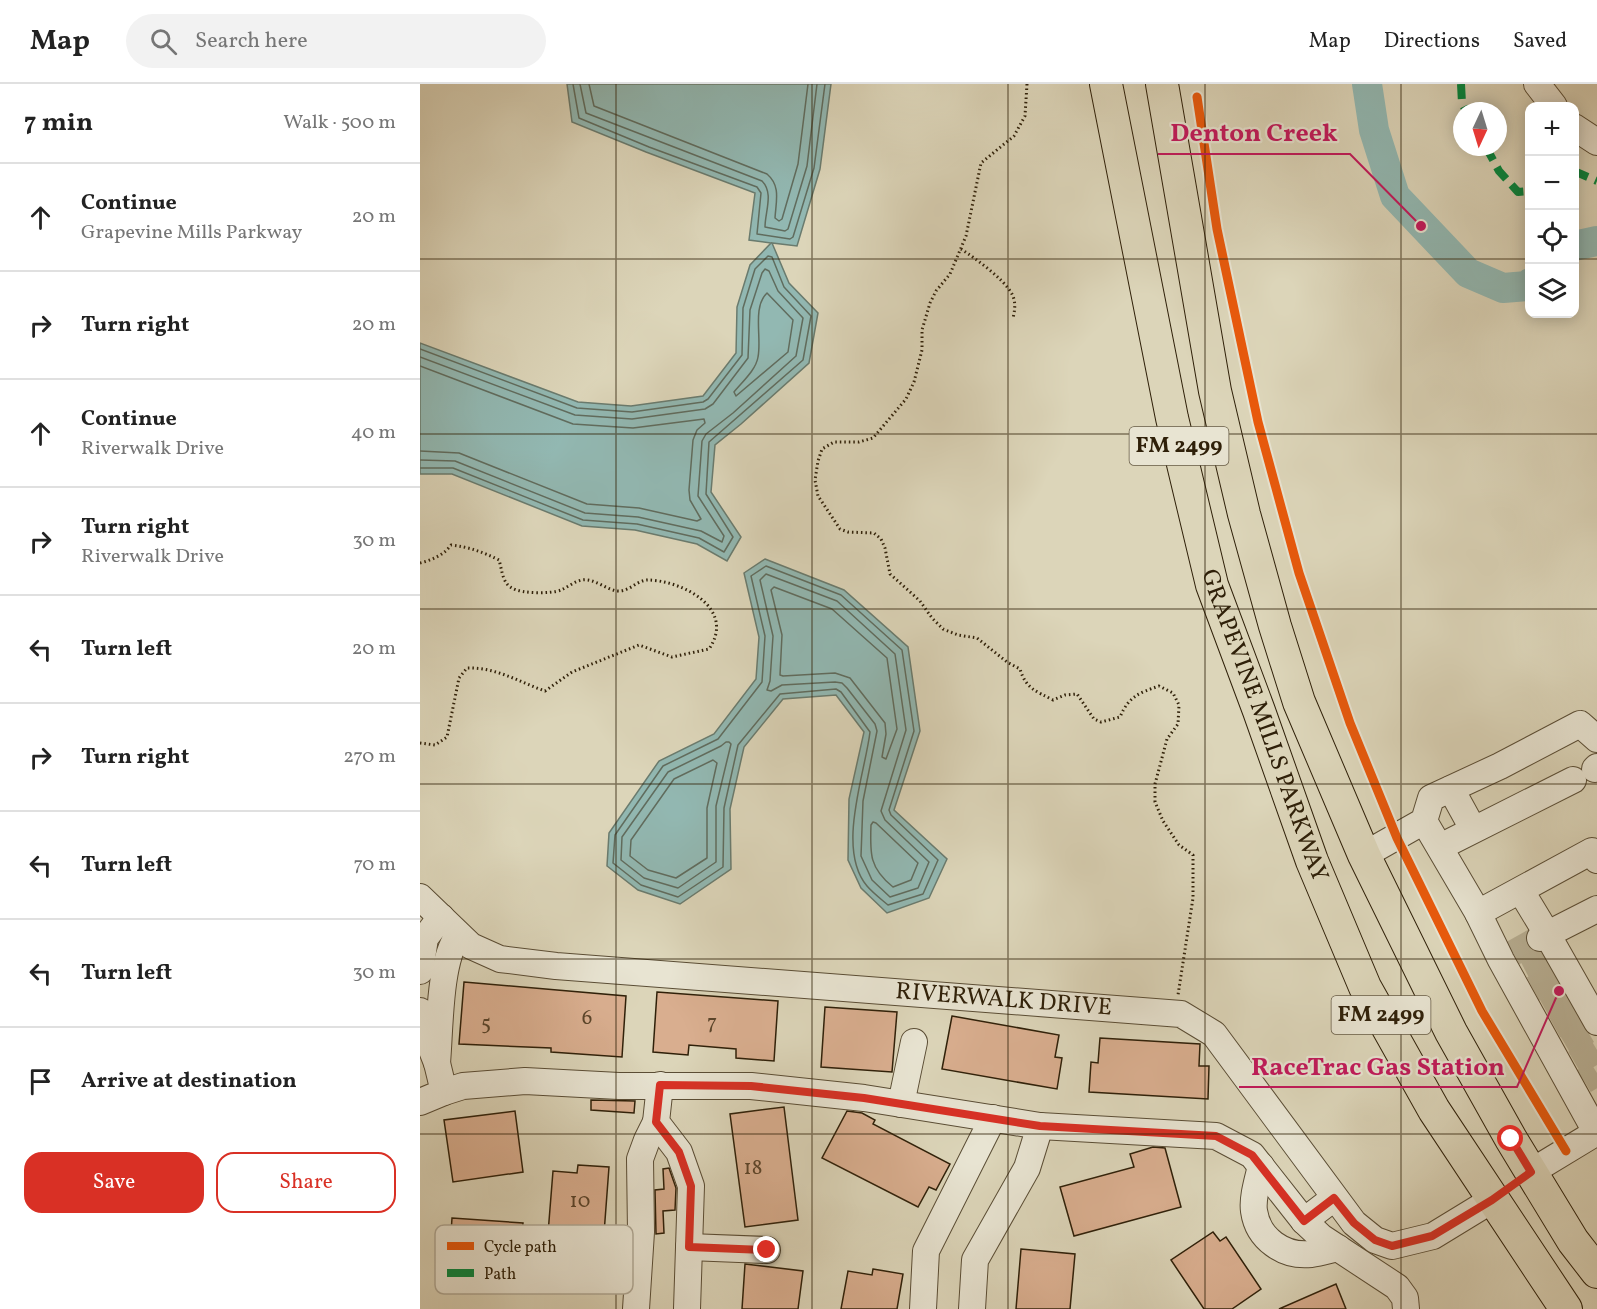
<!DOCTYPE html>
<meta charset="utf-8">
<style>
:root{--surface:#fff;--page:#f2f2f2;--text:#222;--muted:#767676;--line:#e0e0e0;--accent:#d93025}
body{margin:0;font-family:Vollkorn,serif;background:var(--page);color:var(--text)}
.controls{position:absolute;right:18px;top:18px;display:grid;overflow:hidden;border-radius:12px;box-shadow:0 3px 15px #0003}
.controls button{width:54px;height:54px;display:grid;place-items:center;padding:0;border:0;border-bottom:2px solid var(--line);background:var(--surface);color:var(--text);font:30px sans-serif}
.compass{position:absolute;left:1033px;top:18px;width:54px;height:54px;border-radius:50%;background:var(--surface);box-shadow:0 3px 15px #0003;rotate:184deg}
.stop{position:absolute;width:18px;height:18px;margin:-14px;border:4px solid #d93025;border-radius:50%;background:#fff}
.stop.end{background:#d93025;border-color:#fff;box-shadow:0 2px 6px #0008}
.list{margin:0;padding:0;list-style:none}
h2{display:flex;justify-content:space-between;align-items:center;height:78px;margin:0;padding:0 24px;font-size:26px}
h2 small{font-size:20px;font-weight:400;color:var(--muted)}
.list li{display:grid;grid-template-columns:39px 1fr auto;gap:18px;align-items:center;box-sizing:border-box;height:108px;padding:0 24px;border-top:2px solid var(--line)}
.list b{display:block;font-size:22px;white-space:nowrap}
.list p{margin:0;font-size:20px;white-space:nowrap;color:var(--muted)}
.list em{font-size:20px;font-style:normal;color:var(--muted)}
.actions{display:flex;gap:12px;padding:18px 24px}
.actions a{flex:1;padding:14px 0;border:2px solid var(--accent);border-radius:18px;text-align:center;font-size:21px;color:var(--accent)}
.actions .main{background:var(--accent);color:#fff}
.icon{flex:none;width:33px;height:33px;fill:none;stroke:currentColor;stroke-width:2;stroke-linecap:round;stroke-linejoin:round}
.map{position:relative;flex:none;width:1177px;height:1225px;overflow:hidden}
header{display:flex;align-items:center;gap:36px;box-sizing:border-box;height:84px;padding:0 30px;background:var(--surface);border-bottom:2px solid var(--line)}
header strong{font-size:28px}
nav{display:flex;gap:33px;margin-inline-start:auto;font-size:21px}
.search{width:420px;height:54px;background:var(--page);display:flex;align-items:center;gap:15px;box-sizing:border-box;padding:0 21px;border-radius:33px;color:var(--muted);font-size:22px}
main{display:flex}
aside{flex:1;background:var(--surface)}
.map>svg:first-child{display:block}
.water{fill:#92b8b2;stroke:#6a7b6e;stroke-width:1.5}
.lines{fill:none;stroke-linecap:round;stroke-linejoin:round}
.shore{stroke:#606c5e;stroke-width:1.5}
.river{stroke:#92b8b2;stroke-width:30}
.building{fill:#d9ae8f;stroke:#2f2009;stroke-width:1.5}
.minor-tunnel{stroke:#b9b196;stroke-width:26;stroke-dasharray:26 13;stroke-linecap:butt}
.minor-casing{stroke:#5a4d35;stroke-width:28}
.major-casing{stroke:#2f2009;stroke-width:34}
.path{stroke:#2f2009;stroke-width:3;stroke-dasharray:1.5 3;stroke-linecap:butt}
.minor{stroke:#e8e4d2;stroke-width:26}
.major{stroke:#dcd5b9;stroke-width:32}
.quiet{stroke:#00873e;stroke-width:8;stroke-dasharray:15 8;stroke-linecap:butt}
.cycleway-casing{stroke:#e8e4d2;stroke-width:13}
.cycleway{stroke:#e8590c;stroke-width:9}
.route{stroke:#d93025;stroke-width:8}
.grid{fill:none;stroke:#2f2009;stroke-width:1.5;stroke-opacity:0.55}
.labels{text-anchor:middle;dominant-baseline:central;stroke-width:4.5;stroke-linejoin:round;paint-order:stroke}
.number-label{font-size:21px;fill:#5a442a}
.shield{fill:#e8e4d2;stroke:#665b45;stroke-width:1.5}
.shield-label{font-size:22px;font-weight:bold;fill:#2f2009}
.street-label{font-size:24px;fill:#2f2009;stroke:#e8e4d2}
.key{fill:#e8e4d2;stroke:#b0a996;stroke-width:1.5}
.key-label{font-size:16px;fill:#2f2009}
.leader{fill:none;stroke:#c2185b;stroke-width:2}
.callout-dot{fill:#c2185b;stroke:#e8e4d2;stroke-width:2}
.callout-label{font-size:26px;text-anchor:middle;font-weight:bold;fill:#c2185b;stroke:#e8e4d2;stroke-width:4.5;stroke-linejoin:round;paint-order:stroke}
</style>
<header>
<strong>Map</strong>
<div class="search"><svg class="icon" aria-label="search" viewBox="0 0 24 24"><circle cx="10" cy="10" r="6"/><path d="M15 15l6 6"/></svg>Search here</div>
<nav><a>Map</a><a>Directions</a><a>Saved</a></nav>
</header>
<main>
<aside>
<h2>7 min<small>Walk · 500 m</small></h2>
<ul class="list">
<li><svg class="icon" aria-label="ahead" viewBox="0 0 24 24"><path d="M12 20V5M6 11l6-6 6 6"/></svg><div><b>Continue</b><p>Grapevine Mills Parkway</p></div><em>20 m</em></li>
<li><svg class="icon" aria-label="right" viewBox="0 0 24 24"><path d="M7 20v-9h11M14 6l5 5-5 5"/></svg><div><b>Turn right</b></div><em>20 m</em></li>
<li><svg class="icon" aria-label="ahead" viewBox="0 0 24 24"><path d="M12 20V5M6 11l6-6 6 6"/></svg><div><b>Continue</b><p>Riverwalk Drive</p></div><em>40 m</em></li>
<li><svg class="icon" aria-label="right" viewBox="0 0 24 24"><path d="M7 20v-9h11M14 6l5 5-5 5"/></svg><div><b>Turn right</b><p>Riverwalk Drive</p></div><em>30 m</em></li>
<li><svg class="icon" aria-label="left" viewBox="0 0 24 24"><path d="M17 20v-9H6M10 6l-5 5 5 5"/></svg><div><b>Turn left</b></div><em>20 m</em></li>
<li><svg class="icon" aria-label="right" viewBox="0 0 24 24"><path d="M7 20v-9h11M14 6l5 5-5 5"/></svg><div><b>Turn right</b></div><em>270 m</em></li>
<li><svg class="icon" aria-label="left" viewBox="0 0 24 24"><path d="M17 20v-9H6M10 6l-5 5 5 5"/></svg><div><b>Turn left</b></div><em>70 m</em></li>
<li><svg class="icon" aria-label="left" viewBox="0 0 24 24"><path d="M17 20v-9H6M10 6l-5 5 5 5"/></svg><div><b>Turn left</b></div><em>30 m</em></li>
<li><svg class="icon" aria-label="arrive" viewBox="0 0 24 24"><path d="M6 21V4h12l-3 4 3 4H6"/></svg><div><b>Arrive at destination</b></div></li>
</ul>
<div class="actions"><a class="main">Save</a><a>Share</a></div>
</aside>
<div class="map">
<svg width="1177" height="1225" viewBox="0 0 1177 1225">
<rect width="100%" height="100%" fill="#dcd5b9"/>
<filter id="stains"><feTurbulence type="fractalNoise" baseFrequency=".00333" numOctaves="4"/><feColorMatrix values="0 0 0 0 .2 0 0 0 0 .09 0 0 0 0 .02 0 0 0 .5 -.17"/></filter>
<radialGradient id="worn" r=".72"><stop offset=".6" stop-color="#630" stop-opacity="0"/><stop offset="1" stop-color="#630" stop-opacity=".3"/></radialGradient>
<!-- water -->
<g class="water">
<path d="M147 0H411L400 85 377 162 352 159 369 199 398 229 389 279 321 340 295 361 291 408 321 453 307 477 277 460 215 446 162 442 32 390H0V259L158 318 211 322 283 312 316 269 317 223 330 181 351 159 329 156 335 109 226 68 152 38Z"/>
<path d="M345 475 424 506 488 563 500 647 474 726 527 775 509 814 467 829 441 804 428 776 429 715 444 648 416 611 363 615 324 663 310 725 311 785 260 820 218 806 187 782 189 749 239 677 294 650 336 595 339 553 324 489Z"/>
</g>
<g class="lines">
<!-- shore -->
<g class="shore">
<path d="M153 0 159 34 229 63 337 103 341 109 337 150 370 155 373 153 394 84 405 0"/>
<path d="M160 0 166 29 342 97C354 109 345 128 345 143L365 147 368 145 387 82 397 0"/>
<path d="M169 0 174 22 347 90C361 102 356 117 355 134L359 137 362 135 378 80 388 0"/>
<path d="M347 209 373 236 368 268 316 312 314 308C322 298 336 286 338 273 342 254 332 223 347 209Z"/>
<path d="M0 265 157 324 212 328 283 318 288 315 322 271 323 224 335 185 348 172 352 173 364 203 391 232 383 276 289 358 286 410 313 453 304 468 279 454 217 440 163 436 33 384H0"/>
<path d="M0 273 155 331 212 335 285 325 293 320 328 274 330 226 342 189 345 185 349 187 358 207 383 234 376 272 313 329 286 350 282 357 278 412 304 452 302 458 281 447 218 433 165 429 35 377 0 376"/>
<path d="M0 282 153 340 213 344 284 335 285 339 277 346 273 356 269 406 270 416 281 435 277 437 219 424 167 420 39 369 0 367"/>
<path d="M346 482 421 511 482 566 494 647 469 726 471 731 518 776 503 810 468 821C461 815 453 809 447 802 416 765 445 690 450 648L421 608 416 605 360 610 318 661 304 724 303 783 258 813 221 801 193 779 195 751 243 682 298 655 342 598 345 552 331 492Z"/>
<path d="M346 490 417 517 475 570 486 646 461 727 465 736 509 778 498 804 470 813 452 796 441 772 443 717 457 647 455 640 427 604 422 599 415 598 362 601 351 607 347 606 350 597 353 552 340 496Z"/>
<path d="M354 503 412 525 467 574 477 645 466 675 462 673 466 650 465 639 430 594 415 589 363 592 360 591 362 551 351 506Z"/>
<path d="M306 658H309L311 660 296 722V778L258 804 224 794 201 776 202 753 248 688 301 662Z"/>
<path d="M293 676 297 679 287 724V774L256 794 228 786 210 772 211 756 254 695Z"/>
<path d="M453 738 456 739 498 779 491 796 473 803C449 784 450 769 451 741Z"/>
</g>
<!-- river -->
<g class="river">
<path d="M947 0 954 46 975 112 1048 189 1083 204 1107 202 1110 199"/>
<path d="M1154 162 1177 157"/>
</g>
</g>
<!-- building -->
<g class="building">
<path d="M44 898 206 912 202 973 131 968V964L39 960Z"/>
<path d="M237 908 358 917 354 977 316 974V965L269 961 268 971 233 968Z"/>
<path d="M405 923 477 928 472 988 401 983Z"/>
<path d="M532 932 639 951 635 973 642 974 637 1005 522 985Z"/>
<path d="M680 954 780 960 779 982H789L788 1015 669 1008 671 978 678 979Z"/>
<path d="M171 1016 215 1017 214 1029 171 1026Z"/>
<path d="M364 1023 378 1136 325 1143 310 1030Z"/>
<path d="M95 1027 103 1088 33 1098 24 1036Z"/>
<path d="M427 1027 442 1029 455 1036 453 1040 530 1080 516 1106 509 1103 498 1123 402 1074Z"/>
<path d="M733 1063 745 1064 761 1123 654 1152 640 1103 714 1083 710 1070Z"/>
<path d="M158 1081 189 1083 180 1203 149 1200 150 1189 125 1187 133 1087 157 1089Z"/>
<path d="M249 1084 256 1104 255 1126 243 1127 244 1149 236 1150 235 1106 244 1105 243 1085Z"/>
<path d="M32 1134 103 1139 98 1200 28 1195Z"/>
<path d="M793 1148 800 1157 806 1153 841 1205 812 1225H784L751 1176Z"/>
<path d="M601 1165 655 1170 650 1225H596Z"/>
<path d="M325 1180 383 1187 378 1225H322Z"/>
<path d="M453 1185 483 1190 477 1225H421L428 1187 452 1191Z"/>
<path d="M916 1200 926 1225H859Z"/>
</g>
<g class="lines">
<!-- minor-tunnel -->
<g class="minor-tunnel">
<path d="M1093 869 1120 854"/>
<path d="M1105 886 1132 872"/>
<path d="M1113 905 1141 890"/>
<path d="M1124 923 1151 908"/>
<path d="M1134 942 1161 927"/>
<path d="M1145 960 1172 944"/>
<path d="M1155 979 1177 966"/>
<path d="M1164 997 1177 989"/>
</g>
<defs>
<g id="minor">
<path d="M1117 0 1134 22"/>
<path d="M1154 43 1177 58"/>
<path d="M1175 685 1177 683"/>
<path d="M1031 705 1053 745"/>
<path d="M1004 737 1058 829 1081 876 1176 1048"/>
<path d="M1020 763 1153 696"/>
<path d="M944 771 1004 737 1011 714 1080 682 1160 640 1177 655"/>
<path d="M1101 807 1127 850 1177 938"/>
<path id="s1" d="M0 813 51 862 80 875 136 882 761 930 794 950 934 1139 955 1156 972 1162 1013 1152 1072 1116"/>
<path d="M1058 829 1172 767 1177 776"/>
<path d="M1120 854 1177 825"/>
<path d="M0 887 5 854 21 833"/>
<path d="M0 927 4 946 17 979 24 1008 0 1018"/>
<path d="M17 979C20 946 19 877 38 852"/>
<path d="M240 1001 236 1038 259 1068 271 1102 267 1225"/>
<path d="M24 1008 43 1002 105 997 199 1002H331L444 1014 620 1042 796 1052 832 1071 884 1137 914 1114"/>
<path d="M481 1020 494 958"/>
<path d="M841 1082C838 1095 832 1114 834 1127 838 1155 864 1173 891 1170 900 1169 909 1166 918 1164"/>
<path d="M1111 1088 1177 1048"/>
<path d="M884 1137 901 1153 977 1203 985 1214 986 1225"/>
<path d="M269 1163 347 1166"/>
<path d="M216 1225 221 1148 220 1075 227 1056 236 1038"/>
<path d="M503 1225 506 1167 573 1034"/>
<path d="M552 1225 555 1176 607 1084 620 1042"/>
</g>
<g id="major">
<path id="s2" d="M686 0 752 334 792 501 839 627 892 777 945 903 1014 1026 1146 1225"/>
<path d="M742 0 795 307 824 430 855 542 879 618 944 771 1031 948 1091 1055 1153 1157 1177 1188"/>
</g>
</defs>
<!-- minor casing -->
<use href="#minor" class="minor-casing"/>
<!-- major casing -->
<use href="#major" class="major-casing"/>
<!-- path -->
<g class="path">
<path d="M607 0 605 32 594 52 561 79 546 152 530 190 516 207 510 219 502 246V266L494 298 486 315 453 354 439 358H414L402 365 398 377 395 396 398 412 420 445 428 448 454 449 461 455 465 464 470 490 500 517 512 534 523 545 538 551 557 554 587 578 600 585C606 605 616 607 633 616L645 611 657 610 674 635 681 638 700 633C709 612 719 609 739 602L753 609 759 621 758 640 747 655 735 700V718L743 737 759 761 773 771V814L758 911"/>
<path d="M541 165C556 175 583 194 592 210 596 218 595 226 593 234"/>
<path d="M0 479C12 476 24 471 31 461 49 463 63 468 79 476 82 485 82 499 92 504 102 510 131 510 141 506 148 503 155 497 162 496 174 494 185 505 197 507 209 508 216 497 227 496 261 496 317 524 289 565L252 573 219 561 152 588 125 607C99 598 76 583 47 584L39 594 27 653 15 661 0 659"/>
</g>
<!-- minor -->
<use href="#minor" class="minor"/>
<!-- major -->
<use href="#major" class="major"/>
<!-- quiet -->
<g class="quiet">
<path d="M1041 0 1042 19 1046 27"/>
<path d="M1066 63 1079 87 1098 108 1110 107"/>
<path d="M1154 87 1177 97"/>
</g>
<defs>
<path id="cycleway" d="M777 13 797 145 838 338 879 489 930 639 977 754 1062 927 1146 1067"/>
</defs>
<!-- cycleway casing -->
<use href="#cycleway" class="cycleway-casing"/>
<!-- cycleway -->
<use href="#cycleway" class="cycleway"/>
</g>
<g class="lines">
<!-- route -->
<path class="route" d="M347 1166 269 1163 271 1102 259 1068 236 1038 240 1001 331 1002 444 1014 620 1042 796 1052 832 1071 884 1137 914 1114 934 1139 955 1156 972 1162 1012 1152 1072 1116 1111 1088 1091 1055"/>
</g>
<!-- grid -->
<path class="grid" d="M196 0V1225M392 0V1225M588 0V1225M785 0V1225M981 0V1225M0 175H1110M1154 175H1177M0 350H1177M0 525H1177M0 700H1177M0 875H1177M0 1050H1177"/>
<g class="labels">
<!-- number labels -->
<g class="number-label">
<text x="167" y="934">6</text>
<text x="66" y="939">5</text>
<text x="292" y="939">7</text>
<text x="333" y="1084">18</text>
<text x="160" y="1117">10</text>
</g>
<!-- shield labels -->
<g class="shield">
<rect x="709.5" y="343" width="99" height="38" rx="4.5"/>
<rect x="911.5" y="912" width="99" height="38" rx="4.5"/>
</g>
<g class="shield-label">
<text x="759" y="362">FM 2499</text>
<text x="961" y="931">FM 2499</text>
</g>
<!-- street labels -->
<g class="street-label">
<text stroke="none"><textPath href="#s2" startOffset="662">GRAPEVINE MILLS PARKWAY</textPath></text>
<text stroke="none"><textPath href="#s1" startOffset="608">RIVERWALK DRIVE</textPath></text>
</g>
</g>
<!-- legend -->
<rect x="15" y="1141" width="198" height="69" rx="9" class="key"/>
<rect x="27" y="1158" width="27" height="8" fill="#e8590c"/>
<rect x="27" y="1185" width="27" height="8" fill="#00873e"/>
<g class="key-label">
<text x="64" y="1168">Cycle path</text>
<text x="64" y="1195">Path</text>
</g>
<!-- callouts -->
<path class="leader" d="M1001 142L930 70H738M1139 907L1097 1003H819"/>
<g class="callout-dot">
<circle cx="1001" cy="142" r="6"/>
<circle cx="1139" cy="907" r="6"/>
</g>
<g class="callout-label">
<text x="834" y="57">Denton Creek</text>
<text x="958" y="991">RaceTrac Gas Station</text>
</g>
<rect width="100%" height="100%" filter="url(#stains)"/>
<rect width="100%" height="100%" fill="url(#worn)"/>
</svg>
<div class="controls">
<button>+</button>
<button>−</button>
<button><svg class="icon" aria-label="locate" viewBox="0 0 24 24"><circle cx="12" cy="12" r="6"/><path d="M12 2v4M12 18v4M2 12h4M18 12h4"/></svg></button>
<button><svg class="icon" aria-label="layers" viewBox="0 0 24 24"><path d="M12 4l9 5-9 5-9-5zM3 14l9 5 9-5"/></svg></button>
</div>
<svg class="compass" viewBox="-18 -18 36 36"><path d="M0-13l5 13h-10z" fill="#e53935"/><path d="M0 13l5-13h-10z" fill="#767676"/></svg>
<div class="stop" style="left:1091px;top:1055px"></div>
<div class="stop end" style="left:347px;top:1166px"></div>
</div>
</main>
